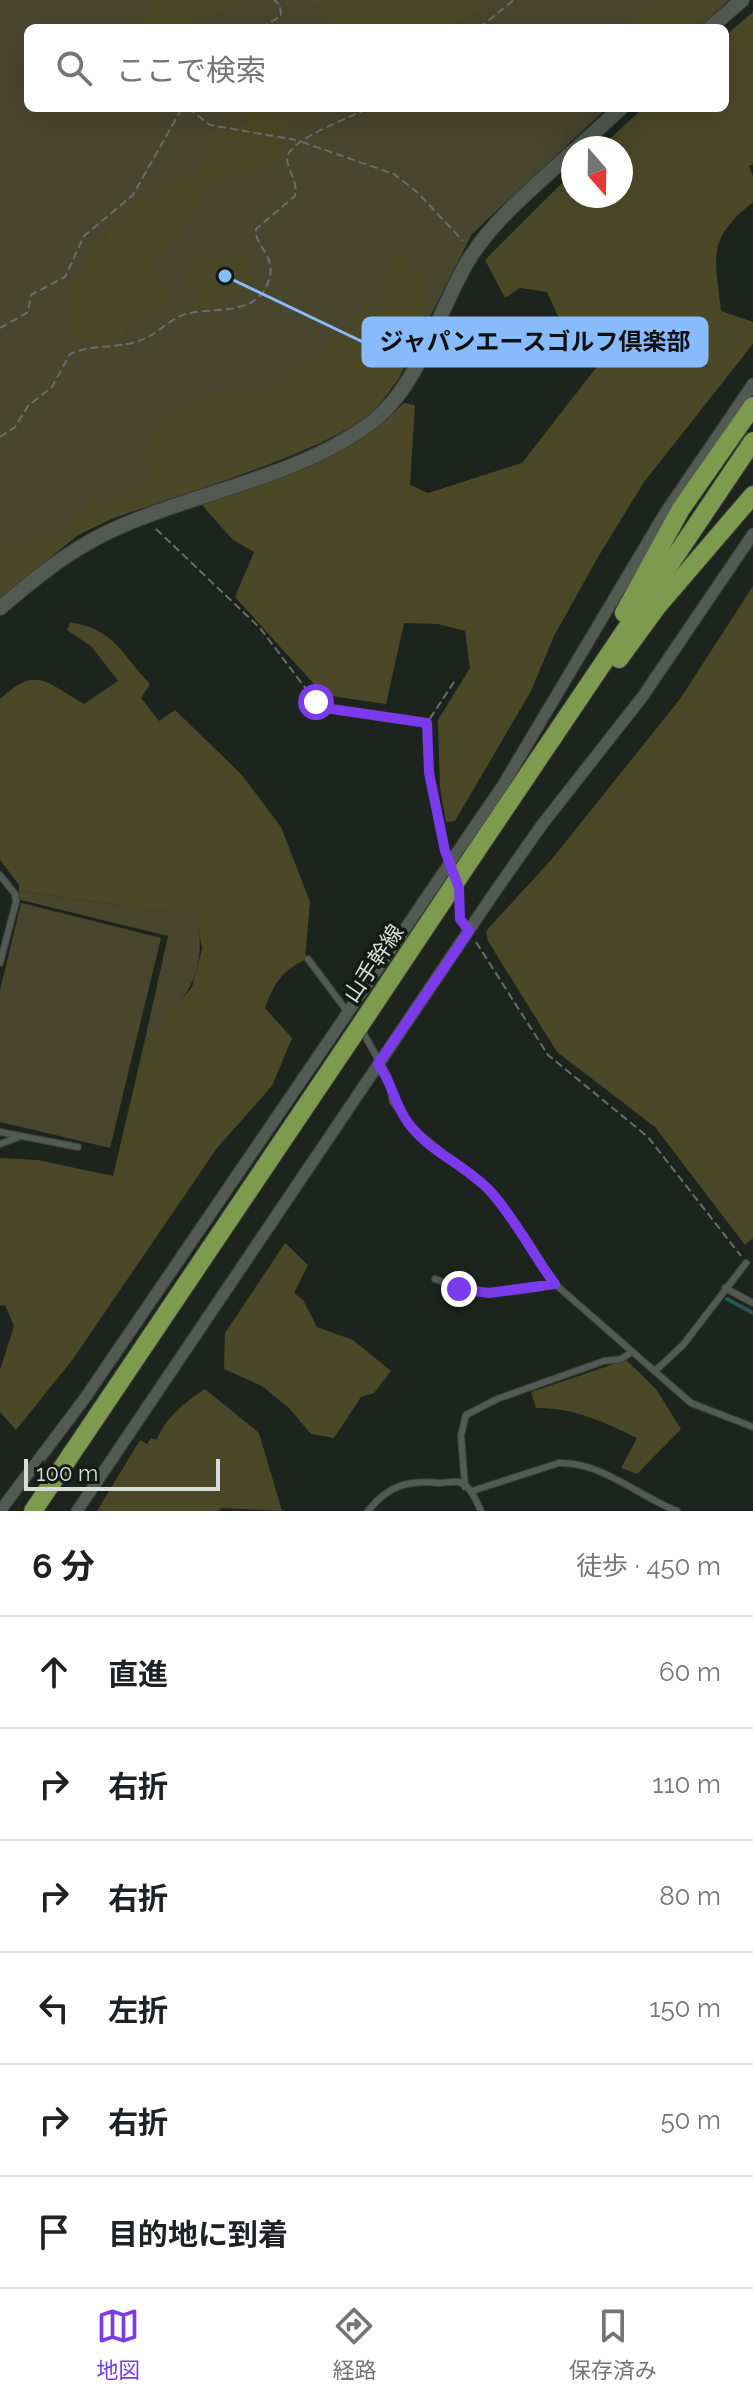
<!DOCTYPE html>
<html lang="ja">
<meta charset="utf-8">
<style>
:root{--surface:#fff;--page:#f2f2f2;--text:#202124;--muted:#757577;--line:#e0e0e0;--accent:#7c3aed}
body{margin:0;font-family:Raleway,"Noto Sans JP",sans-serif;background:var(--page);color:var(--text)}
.compass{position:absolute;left:561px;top:136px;width:72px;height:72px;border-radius:50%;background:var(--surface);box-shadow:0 8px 32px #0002;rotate:160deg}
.scale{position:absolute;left:24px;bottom:20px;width:196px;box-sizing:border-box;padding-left:8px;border:4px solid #d8ddd9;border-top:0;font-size:22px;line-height:28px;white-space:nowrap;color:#d8ddd9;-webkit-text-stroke:6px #141a14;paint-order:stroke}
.stop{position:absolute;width:24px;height:24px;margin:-18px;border:6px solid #7c3aed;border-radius:50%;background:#fff}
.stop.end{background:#7c3aed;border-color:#fff;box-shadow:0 2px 8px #0008}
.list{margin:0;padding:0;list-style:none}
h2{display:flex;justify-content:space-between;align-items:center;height:104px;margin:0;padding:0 32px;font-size:34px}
h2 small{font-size:26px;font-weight:400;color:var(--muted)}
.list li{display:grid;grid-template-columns:52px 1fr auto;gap:24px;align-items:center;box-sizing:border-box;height:112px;padding:0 32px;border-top:2px solid var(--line)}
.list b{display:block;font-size:30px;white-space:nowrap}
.list em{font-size:26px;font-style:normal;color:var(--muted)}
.icon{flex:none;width:44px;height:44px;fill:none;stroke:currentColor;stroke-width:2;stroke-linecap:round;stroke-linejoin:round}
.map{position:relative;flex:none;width:753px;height:1511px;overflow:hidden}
.search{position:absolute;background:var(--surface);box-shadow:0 8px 32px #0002;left:24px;right:24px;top:24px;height:88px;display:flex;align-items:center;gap:20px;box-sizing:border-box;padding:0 28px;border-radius:12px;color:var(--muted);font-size:30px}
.sheet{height:776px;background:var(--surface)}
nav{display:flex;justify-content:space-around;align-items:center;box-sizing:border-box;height:112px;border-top:2px solid var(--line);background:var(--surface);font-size:22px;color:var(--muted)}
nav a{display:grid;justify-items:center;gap:4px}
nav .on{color:var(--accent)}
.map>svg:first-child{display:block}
.green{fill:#48462c}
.forest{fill:#4b4827}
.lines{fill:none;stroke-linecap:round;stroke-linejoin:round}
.stream{stroke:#275553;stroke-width:4}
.service-casing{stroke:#393f3a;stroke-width:8}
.minor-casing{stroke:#393f3a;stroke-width:13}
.tertiary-casing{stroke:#393f3a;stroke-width:16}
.primary-casing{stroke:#393f3a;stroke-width:20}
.path{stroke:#686e68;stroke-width:2;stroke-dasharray:8 4;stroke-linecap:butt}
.service{stroke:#525a53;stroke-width:6}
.minor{stroke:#525a53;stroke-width:11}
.tertiary{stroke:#525a53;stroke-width:14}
.primary{stroke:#7e9a4f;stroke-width:18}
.primary-bridge-casing{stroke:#393f3a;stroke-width:20;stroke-linecap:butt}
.primary-bridge{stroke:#7e9a4f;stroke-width:18}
.route{stroke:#7c3aed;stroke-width:10}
.labels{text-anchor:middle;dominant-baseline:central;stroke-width:7;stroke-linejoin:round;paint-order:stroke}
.street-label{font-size:22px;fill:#d8ddd9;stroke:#141a14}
.leader{fill:none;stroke:#87bbfc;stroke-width:3}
.callout-dot{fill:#87bbfc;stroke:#141a14;stroke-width:3}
.callout{fill:#87bbfc;stroke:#87bbfc;stroke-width:3}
.callout-label{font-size:24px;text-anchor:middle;font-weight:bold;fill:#111}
</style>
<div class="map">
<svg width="753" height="1511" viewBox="0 0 753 1511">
<rect width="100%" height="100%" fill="#1d241d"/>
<!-- green -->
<g class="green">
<path d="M0 0H729L698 28H28V108H607L472 234 398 380 374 410 322 442 111 519 78 535 0 598Z"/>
<path d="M19 891 197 916C208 982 184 996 144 1044L168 936 17 899Z"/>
<path d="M21 903 161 938 110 1148 0 1122V990Z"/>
</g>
<!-- forest -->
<g class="forest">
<path d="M146 0H239L215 16 196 17 187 28H139L147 13Z"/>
<path d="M306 0H349L352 5 359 0H488C467 41 365 28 325 28L327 19 320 6Z"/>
<path d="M659 0H729L698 28H620Z"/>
<path d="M753 12V164L749 166 753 176V202C706 240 715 256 721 311L753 322V344L644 482 598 557 554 636 531 691 455 821 446 822 440 788 438 720 470 668 465 631 438 624 404 623 386 704 324 695 235 597 254 552 233 540 201 504C279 476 342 462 404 403L415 405 410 485 428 493 522 463 599 364 561 323 547 292 520 288 505 298 485 260 573 172V196H621V148H600L643 108H725V36Z"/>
<path d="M255 108H278L284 112 287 120 278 142 282 155 271 164 220 179 205 189 174 241 149 269 170 288 169 303 138 319 113 341 87 345 72 336C52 286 100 243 133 213L132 206 157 196 166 185 177 184 210 156 205 145 209 134C220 128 232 134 243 125 248 121 249 113 255 108Z"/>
<path d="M228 252 252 259 253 278 246 290 235 291 216 309 193 308 198 284 188 285 184 267 198 258Z"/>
<path d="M401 255C425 269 436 305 423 330 409 357 397 385 376 408 334 451 174 496 111 519L78 535 0 598V543L20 546 44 530 56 535 93 501 112 504 145 485 151 465 143 449C172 392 221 393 278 388L286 373C326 360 348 305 382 309L388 300 379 289Z"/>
<path d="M753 586V1238L745 1245 655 1127 557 1052 488 941 486 931 551 860 680 699Z"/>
<path d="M70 622C116 630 121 654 150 684L141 698 159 721 175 710 242 775 281 827 310 902 305 960C281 971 274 984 265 1008L292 1038 272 1086 217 1148 73 1359 16 1430 0 1412V1370L14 1326 5 1305 0 1306V1158L38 1160 113 1176 144 1044 192 987 202 949 196 916 19 891V885L0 860V699C36 665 46 682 84 704L118 681 92 647 67 630Z"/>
<path d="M285 1243 308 1265 294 1293 303 1300 317 1327 353 1340 391 1371 374 1393 361 1397 334 1438 311 1434 289 1408 262 1386 224 1369 225 1333Z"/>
<path d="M626 1360 656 1389 681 1429 637 1474 621 1468 637 1438C605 1422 571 1407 536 1408L531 1392Z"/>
<path d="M205 1389 259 1433 282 1511 222 1508 218 1511H97L140 1440 147 1444 151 1438 157 1440C164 1419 186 1401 205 1389Z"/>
</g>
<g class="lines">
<!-- stream -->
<path class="stream" d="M727 1299 753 1313"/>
<defs>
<g id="service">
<path d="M0 875 15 894 16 902 0 963"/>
<path d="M308 959 349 1014"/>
<path d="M361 1029 388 1077 393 1102 411 1127 490 1191 525 1236 555 1284 691 1403 753 1427"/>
<path d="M0 1132 78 1147"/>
<path d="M0 1144 19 1137"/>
<path d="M435 1279C478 1296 510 1295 555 1284"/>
<path d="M725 1288 753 1303"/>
<path d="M655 1371 683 1345 746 1263"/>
<path d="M465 1487 461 1435 466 1415 497 1399 604 1361 621 1359 632 1352"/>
<path d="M472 1491 559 1463C602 1462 638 1496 677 1511"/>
<path d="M368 1511C388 1485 408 1480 440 1483 445 1483 454 1481 458 1482 471 1485 476 1501 481 1511"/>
</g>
<g id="minor">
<path d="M0 1511 85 1398 503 785 665 513 753 384"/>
<path d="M77 1511 492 896 541 826 643 696 753 534"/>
</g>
<g id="tertiary">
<path d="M710 28 742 0"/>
<path d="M577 148 621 108"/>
<path d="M0 608C40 574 77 544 126 524 206 490 302 475 372 422 422 383 438 308 471 256 497 216 539 183 573 151"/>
</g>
<g id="primary">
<path d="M624 613 681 509 753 406"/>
<path d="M619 659 657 607 753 495"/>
<path d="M475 853 753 441"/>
<path d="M33 1511 351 1039"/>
</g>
</defs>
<!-- service casing -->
<use href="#service" class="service-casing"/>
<!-- minor casing -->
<use href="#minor" class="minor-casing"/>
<!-- tertiary casing -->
<use href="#tertiary" class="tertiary-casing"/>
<!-- primary casing -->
<use href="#primary" class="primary-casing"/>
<!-- path -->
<g class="path">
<path d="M261 28 281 16 280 5 274 0"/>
<path d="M479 28 514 0"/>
<path d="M188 108 210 125 296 140"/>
<path d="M302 142 394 174 417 192 463 241"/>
<path d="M0 328 28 312 31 295 65 277 84 236 133 195 182 108"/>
<path d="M0 437 15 427 28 406 52 387 70 354C94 343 124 350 148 337 162 330 173 316 190 313 214 308 254 315 267 285 280 256 254 248 256 229L295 196C298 181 289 173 287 160 285 140 351 118 368 108"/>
<path d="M156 529 260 628 316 702 325 708 426 723"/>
<path d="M445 848 429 773 427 723 456 679"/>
<path d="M460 908 461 921"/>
<path d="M476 942 548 1055 648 1137 741 1256"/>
</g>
<!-- service -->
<use href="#service" class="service"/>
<!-- minor -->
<use href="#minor" class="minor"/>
<!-- tertiary -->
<use href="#tertiary" class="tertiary"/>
<!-- primary -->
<use href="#primary" class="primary"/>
<defs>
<path id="primary-bridge" d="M351 1039 475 853"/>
</defs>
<!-- primary-bridge casing -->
<use href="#primary-bridge" class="primary-bridge-casing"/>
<!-- primary-bridge -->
<use href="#primary-bridge" class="primary-bridge"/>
</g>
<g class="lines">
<!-- route -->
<path class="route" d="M316 702 325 708 427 723 429 773 445 851 459 888 460 919 469 931 378 1064C393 1083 394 1105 409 1124 430 1152 467 1166 491 1192 516 1220 532 1254 555 1284L489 1293 459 1289"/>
</g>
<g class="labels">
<!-- street labels -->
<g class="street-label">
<text transform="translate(373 963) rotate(-56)">山手幹線</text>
</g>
</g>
<!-- callouts -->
<path class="leader" d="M225 276L363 342"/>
<circle class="callout-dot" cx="225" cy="276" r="8"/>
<rect class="callout" x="363" y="318" width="344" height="48" rx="8"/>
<g class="callout-label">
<text x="535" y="350">ジャパンエースゴルフ倶楽部</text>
</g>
</svg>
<svg class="compass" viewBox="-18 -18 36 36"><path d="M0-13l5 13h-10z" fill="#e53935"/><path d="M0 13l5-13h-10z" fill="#757577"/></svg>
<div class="scale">100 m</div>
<div class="stop" style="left:316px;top:702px"></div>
<div class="stop end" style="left:459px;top:1289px"></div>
<div class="search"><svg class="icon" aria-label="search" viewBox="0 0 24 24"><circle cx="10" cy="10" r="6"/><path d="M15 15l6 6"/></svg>ここで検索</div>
</div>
<section class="sheet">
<h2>6 分<small>徒歩 · 450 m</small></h2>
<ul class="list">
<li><svg class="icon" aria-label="ahead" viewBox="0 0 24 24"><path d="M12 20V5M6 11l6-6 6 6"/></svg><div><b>直進</b></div><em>60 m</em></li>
<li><svg class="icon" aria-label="right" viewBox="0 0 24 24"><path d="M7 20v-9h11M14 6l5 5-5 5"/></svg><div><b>右折</b></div><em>110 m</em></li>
<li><svg class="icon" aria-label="right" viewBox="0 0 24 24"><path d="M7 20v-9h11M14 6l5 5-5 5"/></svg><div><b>右折</b></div><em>80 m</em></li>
<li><svg class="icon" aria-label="left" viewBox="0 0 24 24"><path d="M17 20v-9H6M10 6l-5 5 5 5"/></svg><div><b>左折</b></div><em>150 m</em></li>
<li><svg class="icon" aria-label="right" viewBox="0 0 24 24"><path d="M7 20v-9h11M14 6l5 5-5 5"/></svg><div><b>右折</b></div><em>50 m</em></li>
<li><svg class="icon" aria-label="arrive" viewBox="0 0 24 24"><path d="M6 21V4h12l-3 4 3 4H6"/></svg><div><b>目的地に到着</b></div></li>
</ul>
</section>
<nav>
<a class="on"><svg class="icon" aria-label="map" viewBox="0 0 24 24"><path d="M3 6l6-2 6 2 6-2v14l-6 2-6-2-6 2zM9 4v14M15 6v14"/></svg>地図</a>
<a><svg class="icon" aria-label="directions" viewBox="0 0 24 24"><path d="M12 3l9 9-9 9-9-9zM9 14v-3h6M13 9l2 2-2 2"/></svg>経路</a>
<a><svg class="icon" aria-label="saved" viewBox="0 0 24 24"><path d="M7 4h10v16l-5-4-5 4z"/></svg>保存済み</a>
</nav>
